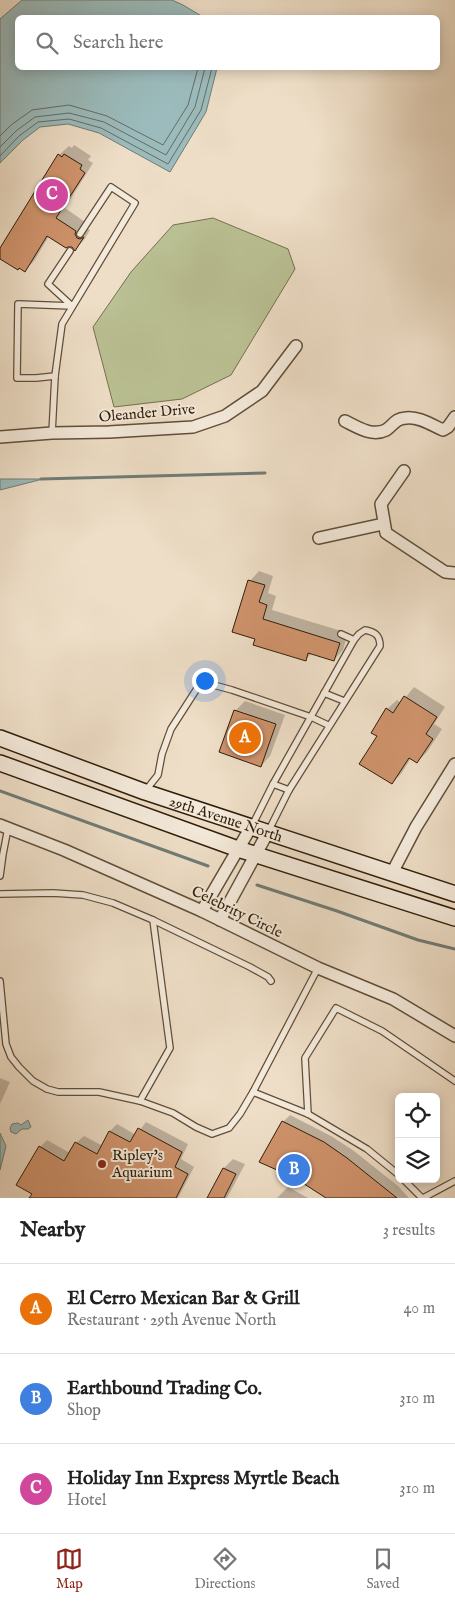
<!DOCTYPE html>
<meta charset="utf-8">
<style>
:root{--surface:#fff;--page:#f6f6f6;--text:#222;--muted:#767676;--line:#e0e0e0;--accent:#8f2418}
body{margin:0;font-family:"IM FELL English",serif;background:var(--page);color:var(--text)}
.controls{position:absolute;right:15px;bottom:15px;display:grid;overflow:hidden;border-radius:8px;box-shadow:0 2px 12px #0003}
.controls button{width:45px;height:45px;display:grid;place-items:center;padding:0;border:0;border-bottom:1px solid var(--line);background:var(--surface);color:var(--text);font:25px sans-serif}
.you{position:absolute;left:204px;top:680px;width:18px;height:18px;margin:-12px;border:4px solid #fff;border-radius:50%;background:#1a73e8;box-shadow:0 0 0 8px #1a73e833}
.badge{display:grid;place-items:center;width:32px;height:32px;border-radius:50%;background:var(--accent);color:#fff;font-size:16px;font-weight:700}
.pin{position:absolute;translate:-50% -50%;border:2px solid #fff;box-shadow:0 1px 5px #0006}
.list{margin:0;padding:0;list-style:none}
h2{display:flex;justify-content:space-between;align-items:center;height:65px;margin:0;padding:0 20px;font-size:21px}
h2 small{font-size:16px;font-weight:400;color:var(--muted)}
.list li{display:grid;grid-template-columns:32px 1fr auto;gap:15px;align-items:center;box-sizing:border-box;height:90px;padding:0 20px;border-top:1px solid var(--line)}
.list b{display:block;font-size:19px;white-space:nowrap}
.list p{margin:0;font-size:16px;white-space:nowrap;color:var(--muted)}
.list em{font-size:16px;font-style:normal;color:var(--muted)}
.icon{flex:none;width:28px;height:28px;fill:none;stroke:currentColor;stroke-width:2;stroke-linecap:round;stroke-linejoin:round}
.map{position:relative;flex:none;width:455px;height:1198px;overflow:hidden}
.search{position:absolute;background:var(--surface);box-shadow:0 2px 12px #0003;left:15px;right:15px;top:15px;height:55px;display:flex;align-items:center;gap:12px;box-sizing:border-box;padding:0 18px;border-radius:8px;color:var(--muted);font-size:19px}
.sheet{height:335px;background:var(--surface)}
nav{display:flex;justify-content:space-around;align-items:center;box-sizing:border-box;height:70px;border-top:1px solid var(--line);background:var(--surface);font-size:14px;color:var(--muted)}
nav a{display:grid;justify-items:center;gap:2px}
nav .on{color:var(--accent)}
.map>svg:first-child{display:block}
.green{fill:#bac194;stroke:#75704f}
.water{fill:#9bbbbc;stroke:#707c75}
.shadow{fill:#0003}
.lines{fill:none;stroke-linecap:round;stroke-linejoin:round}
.shore{stroke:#666c63;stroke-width:1}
.stream{stroke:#707c75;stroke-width:3}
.building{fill:#cf936c;stroke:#301e0a}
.lane-casing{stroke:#604e39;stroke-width:8}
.street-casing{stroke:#604e39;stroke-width:14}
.secondary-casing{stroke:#301e0a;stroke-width:18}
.lane{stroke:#f4eadb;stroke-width:5.5}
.street{stroke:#f4eadb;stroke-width:11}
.secondary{stroke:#f4eadb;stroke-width:15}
.poi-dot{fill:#8f2418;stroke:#f4eadb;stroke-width:2}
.labels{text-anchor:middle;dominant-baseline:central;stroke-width:4;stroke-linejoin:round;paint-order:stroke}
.street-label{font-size:15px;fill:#301e0a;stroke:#f4eadb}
.poi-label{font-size:15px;fill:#301e0a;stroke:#f4eadb;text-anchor:start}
</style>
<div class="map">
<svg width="455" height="1198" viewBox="0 0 455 1198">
<rect width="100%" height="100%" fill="#eedec7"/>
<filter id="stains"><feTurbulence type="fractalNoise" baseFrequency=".004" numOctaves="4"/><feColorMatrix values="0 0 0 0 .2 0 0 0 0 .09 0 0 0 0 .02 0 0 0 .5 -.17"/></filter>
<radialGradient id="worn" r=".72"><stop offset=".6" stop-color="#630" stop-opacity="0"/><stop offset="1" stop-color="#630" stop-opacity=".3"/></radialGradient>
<!-- green -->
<path class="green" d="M213 218 288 249 295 269 231 375 182 399 114 407 93 327 131 272 173 225Z"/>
<!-- water -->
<g class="water">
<path d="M22 0H172L183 5 203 17 18 18V68H217L206 112 170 172 99 133 68 124 40 127 23 140 0 163V19Z"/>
<path d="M0 479H43L0 490Z"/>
<path d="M28 1120 31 1127 28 1129H22L16 1134 11 1132 10 1128 12 1124 18 1123 21 1125Z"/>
<path d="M0 1133 6 1146 0 1170Z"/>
</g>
<!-- shadow -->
<g class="shadow">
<path d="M74 145 91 156 88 160 93 163 65 208 85 222 86 228 90 230 84 240 75 249 73 246 49 236 34 261 25 270 0 253V250L59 155 69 146 72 148Z"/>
<path d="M259 571 273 576 268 593 276 596 272 610 348 633 343 650 334 660 312 653 305 660 257 638 250 581Z"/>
<path d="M414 687 445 707 434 724 442 729 427 752 417 762 411 758 401 774 392 783 379 736 387 709 397 700 401 703Z"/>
<path d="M245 701 285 715 270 756 261 766 221 751 236 710Z"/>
<path d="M0 1078 10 1082 0 1104Z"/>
<path d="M290 1115 331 1136 354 1151 398 1186 409 1198H328L296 1177 283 1122Z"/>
<path d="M146 1122 188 1144 181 1159 194 1167 178 1198H31L33 1193 40 1147 47 1140 70 1153 76 1143 84 1136 103 1146 110 1131 117 1124 136 1135Z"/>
<path d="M233 1159 245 1164 227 1198H209L224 1168Z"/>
<path d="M288 1187 308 1198H277Z"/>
</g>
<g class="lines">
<!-- shore -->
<g class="shore">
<path d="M0 136 11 125 32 110 69 105 107 116 163 145 188 105 198 68"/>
<path d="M0 147 16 131 35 117 69 113 104 122 166 155 195 107 205 68"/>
<path d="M0 156 19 136 38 122 69 119 101 128 168 164 201 110 212 68"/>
</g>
<!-- stream -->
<g class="stream">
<path d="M41 479 265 473"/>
<path d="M0 791 208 866"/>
<path d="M257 885 337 911 418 940 455 949"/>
</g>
</g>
<!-- building -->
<g class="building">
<path d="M58 154 62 157 64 154 82 165 80 169 85 173 56 218 76 231 75 234 77 238 80 239 84 237 75 251 72 247H68L66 248 47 236 25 272 19 268 18 270 0 259V248Z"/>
<path d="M248 580 265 585 259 602 267 605 263 619 340 643 334 661 308 653 306 661 253 645 255 639 232 632Z"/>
<path d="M404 696 437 717 426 734 433 739 417 763 409 758 392 784 359 764 377 736 371 733 386 708 393 713Z"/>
<path d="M234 710 276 724 261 767 219 752Z"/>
<path d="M282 1121 324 1142 347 1158 397 1198H326L295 1178 259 1162Z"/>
<path d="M138 1128 182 1152 175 1167 188 1174 176 1198H29L32 1194 16 1185 39 1146 64 1161 75 1142 97 1154 109 1131 130 1142Z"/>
<path d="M223 1168 236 1174 224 1198H207Z"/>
</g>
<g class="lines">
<defs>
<g id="lane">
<path d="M70 251 48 284 72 306"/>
<path d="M55 376 36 378H17L18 304 72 306"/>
<path d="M52 433 55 376 62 324 135 203 111 187 80 234"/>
<path d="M341 634 354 640"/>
<path d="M324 693 344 701"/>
<path d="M273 784 289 790"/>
<path d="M146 790 158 775 162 754 171 729 198 687 201 685 210 684 232 690 311 717 328 725"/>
<path d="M252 826 273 784 354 640 359 634 365 630C375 632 380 635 380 646L289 790 268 832"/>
<path d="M0 876 3 854 8 828"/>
<path d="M0 894 53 893 83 895 113 903 153 920 250 967 268 977 271 981"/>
<path d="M0 981 6 1044 11 1057 19 1067 33 1081 47 1089 58 1092H99L140 1101 173 1113 196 1127 212 1134 229 1128 240 1114 253 1092 318 968"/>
<path d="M253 1092 308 1114 367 1149 399 1175"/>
<path d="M140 1101 170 1048 153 920"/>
<path d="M308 1114 305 1058 336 1008 382 1031 455 1081"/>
<path d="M403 1179 422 1198"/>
<path d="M423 1198 455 1181"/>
</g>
<g id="street">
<path d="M345 421C357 427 372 437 386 430 394 425 394 419 406 418 418 416 432 425 443 430L448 427 455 417"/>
<path d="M0 437 52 433 109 432 193 427 225 416 262 391 296 346"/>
<path d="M404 471 381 504 386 533 445 572 455 573"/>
<path d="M319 538 383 524"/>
<path d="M0 825 64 850 202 911 318 968 393 999 455 1036"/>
<path d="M392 873 416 827 455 764"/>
<path d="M202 911 251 827"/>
<path d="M220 920 268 832"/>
</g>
<g id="secondary">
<path id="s1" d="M0 738 145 792 455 894"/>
<path d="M0 763 238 849 455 918"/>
</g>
</defs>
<!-- lane casing -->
<use href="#lane" class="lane-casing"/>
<!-- street casing -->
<use href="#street" class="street-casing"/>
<!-- secondary casing -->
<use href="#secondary" class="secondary-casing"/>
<!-- lane -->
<use href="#lane" class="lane"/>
<!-- street -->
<use href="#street" class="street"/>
<!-- secondary -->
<use href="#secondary" class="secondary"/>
</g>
<!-- markers -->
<circle class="poi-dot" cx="102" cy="1164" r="5"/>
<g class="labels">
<!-- street labels -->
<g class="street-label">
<text transform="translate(147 413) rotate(-5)">Oleander Drive</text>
<text stroke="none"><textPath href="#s1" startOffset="240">29th Avenue North</textPath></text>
<text transform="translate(237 912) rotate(26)">Celebrity Circle</text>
</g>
<!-- poi labels -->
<g class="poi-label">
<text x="112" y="1155">Ripley's<tspan x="112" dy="17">Aquarium</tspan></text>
</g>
</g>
<rect width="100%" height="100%" filter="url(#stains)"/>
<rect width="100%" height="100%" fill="url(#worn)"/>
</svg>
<div class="controls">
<button><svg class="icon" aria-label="locate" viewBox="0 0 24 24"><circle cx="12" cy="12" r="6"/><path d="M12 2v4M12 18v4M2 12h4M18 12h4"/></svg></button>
<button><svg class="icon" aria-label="layers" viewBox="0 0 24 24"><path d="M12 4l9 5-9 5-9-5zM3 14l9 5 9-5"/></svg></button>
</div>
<div class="you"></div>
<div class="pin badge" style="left:245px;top:738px;background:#e8710a">A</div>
<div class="pin badge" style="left:294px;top:1170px;background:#3f7fe0">B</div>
<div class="pin badge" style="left:52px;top:195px;background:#d1479c">C</div>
<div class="search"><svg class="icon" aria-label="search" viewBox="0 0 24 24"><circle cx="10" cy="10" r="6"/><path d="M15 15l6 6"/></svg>Search here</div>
</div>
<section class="sheet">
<h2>Nearby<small>3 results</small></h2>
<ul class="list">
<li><span class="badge" style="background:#e8710a">A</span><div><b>El Cerro Mexican Bar &amp; Grill</b><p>Restaurant · 29th Avenue North</p></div><em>40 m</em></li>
<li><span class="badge" style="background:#3f7fe0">B</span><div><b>Earthbound Trading Co.</b><p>Shop</p></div><em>310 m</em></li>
<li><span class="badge" style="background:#d1479c">C</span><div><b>Holiday Inn Express Myrtle Beach</b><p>Hotel</p></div><em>310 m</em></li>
</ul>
</section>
<nav>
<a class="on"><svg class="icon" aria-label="map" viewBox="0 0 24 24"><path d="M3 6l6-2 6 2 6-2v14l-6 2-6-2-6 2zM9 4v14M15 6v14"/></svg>Map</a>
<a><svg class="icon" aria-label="directions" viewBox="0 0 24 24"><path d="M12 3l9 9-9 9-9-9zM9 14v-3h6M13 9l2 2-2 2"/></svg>Directions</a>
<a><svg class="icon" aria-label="saved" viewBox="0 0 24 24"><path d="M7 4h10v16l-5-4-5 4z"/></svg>Saved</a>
</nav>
